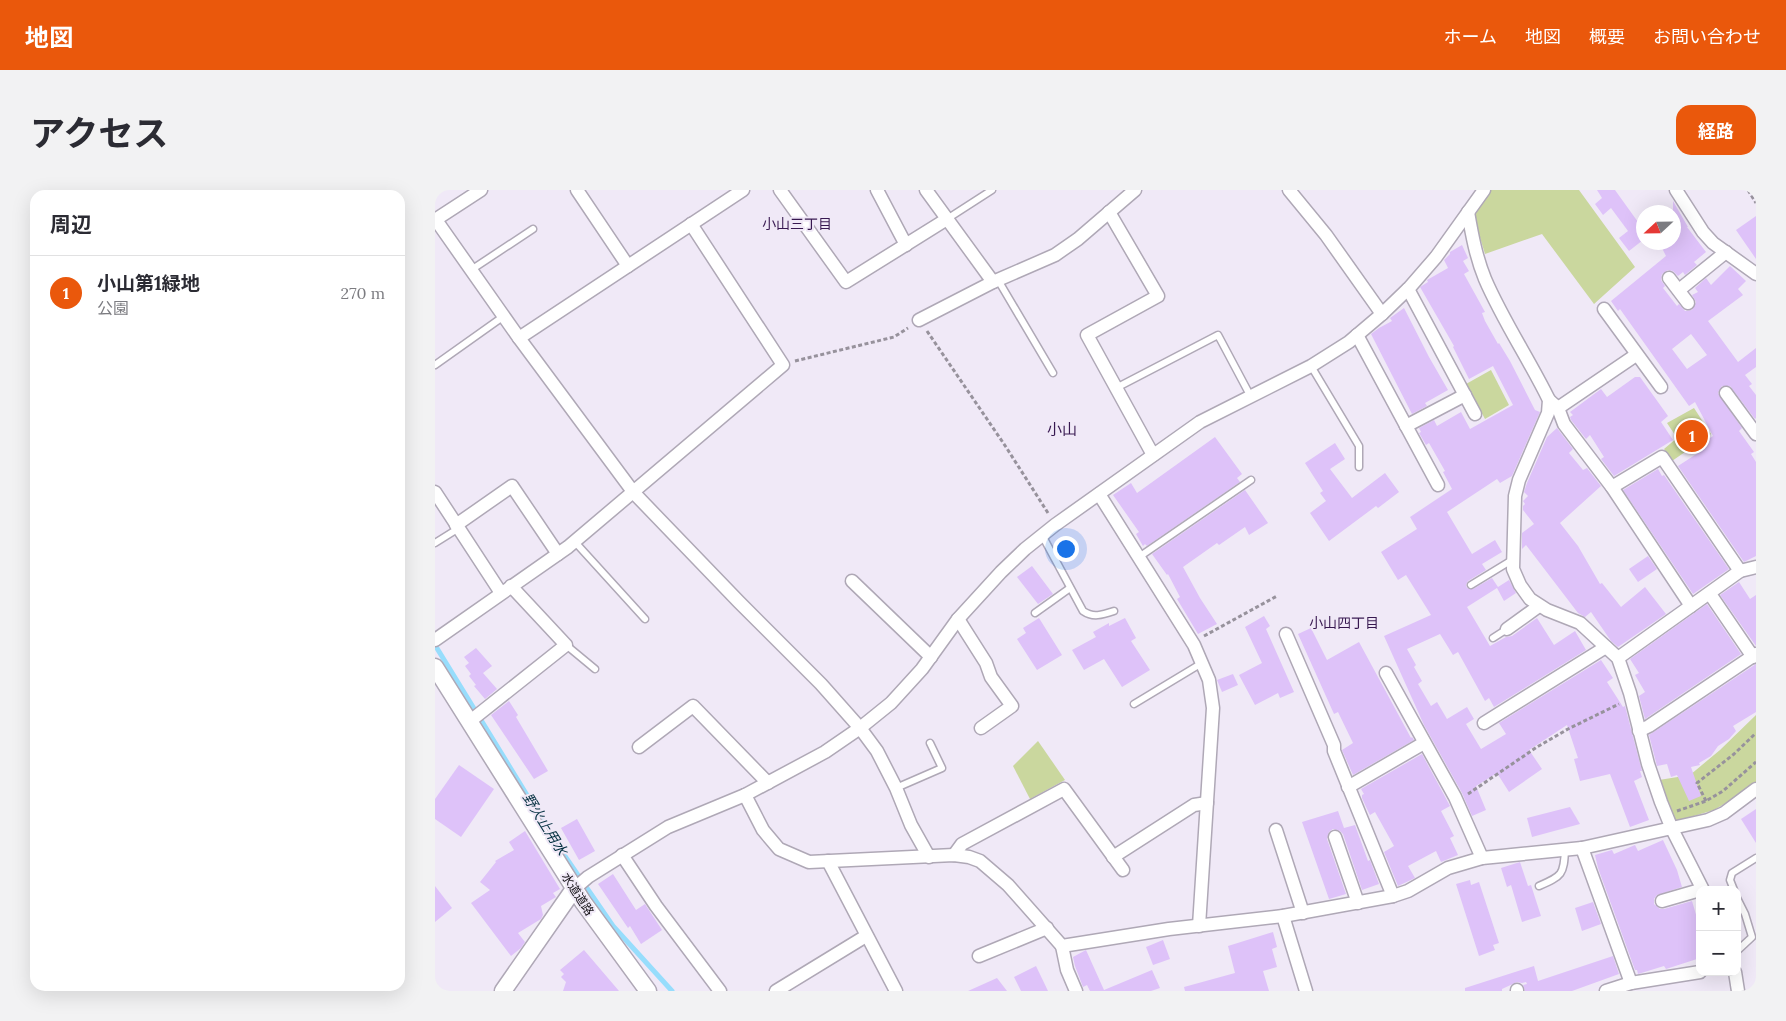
<!DOCTYPE html>
<html lang="ja">
<meta charset="utf-8">
<style>
:root{--surface:#fff;--page:#f2f2f3;--text:#2b2b33;--muted:#7c7c81;--line:#e1e1e2;--accent:#ea580c}
body{margin:0;font-family:Lora,"Noto Sans JP",serif;background:var(--page);color:var(--text)}
.controls{position:absolute;right:15px;bottom:15px;display:grid;overflow:hidden;border-radius:10px;box-shadow:0 5px 20px #0002}
.controls button{width:45px;height:45px;display:grid;place-items:center;padding:0;border:0;border-bottom:1px solid var(--line);background:var(--surface);color:var(--text);font:25px sans-serif}
.compass{position:absolute;left:1201px;top:15px;width:45px;height:45px;border-radius:50%;background:var(--surface);box-shadow:0 5px 20px #0002;rotate:248deg}
.you{position:absolute;left:630px;top:358px;width:18px;height:18px;margin:-12px;border:4px solid #fff;border-radius:50%;background:#1a73e8;box-shadow:0 0 0 8px #1a73e833}
.badge{display:grid;place-items:center;width:32px;height:32px;border-radius:50%;background:var(--accent);color:#fff;font-size:16px;font-weight:700}
.pin{position:absolute;translate:-50% -50%;border:2px solid #fff;box-shadow:0 1px 5px #0006}
.list{margin:0;padding:0;list-style:none}
h2{display:flex;justify-content:space-between;align-items:center;height:65px;margin:0;padding:0 20px;font-size:21px}
h2 small{font-size:16px;font-weight:400;color:var(--muted)}
.list li{display:grid;grid-template-columns:32px 1fr auto;gap:15px;align-items:center;box-sizing:border-box;height:75px;padding:0 20px;border-top:1px solid var(--line)}
.list b{display:block;font-size:19px;white-space:nowrap}
.list p{margin:0;font-size:16px;white-space:nowrap;color:var(--muted)}
.list em{font-size:16px;font-style:normal;color:var(--muted)}
.map{position:relative;flex:none;width:1321px;height:801px;overflow:hidden;border-radius:15px}
header{display:flex;align-items:center;gap:30px;box-sizing:border-box;height:70px;padding:0 25px;background:var(--accent);color:#fff}
header strong{font-size:24px}
nav{display:flex;gap:28px;margin-inline-start:auto;font-size:18px}
.intro{display:flex;align-items:center;justify-content:space-between;box-sizing:border-box;height:120px;padding:0 30px}
h1{margin:0;font-size:35px}
.button{padding:12px 22px;border-radius:15px;background:var(--accent);color:#fff;font-size:18px;font-weight:700}
main{display:flex;gap:30px;padding:0 30px}
aside{flex:1;background:var(--surface);border-radius:15px;box-shadow:0 5px 20px #0002}
.map>svg:first-child{display:block}
.green{fill:#cad79e}
.lines{fill:none;stroke-linecap:round;stroke-linejoin:round}
.stream{stroke:#97ddfc;stroke-width:5}
.building{fill:#dec2f9;fill-rule:evenodd}
.service-casing{stroke:#afa8b6;stroke-width:9}
.minor-casing{stroke:#afa8b6;stroke-width:15}
.tertiary-casing{stroke:#afa8b6;stroke-width:19}
.path{stroke:#97929c;stroke-width:3;stroke-dasharray:4 2.5;stroke-linecap:butt}
.service{stroke:#fff;stroke-width:6}
.minor{stroke:#fff;stroke-width:12}
.tertiary{stroke:#fff;stroke-width:16}
.labels{text-anchor:middle;dominant-baseline:central;stroke-width:4;stroke-linejoin:round;paint-order:stroke}
.street-label{font-size:12px;fill:#131015;stroke:#f0e9f7}
.neighbourhood-label{font-size:14px;fill:#371850;stroke:#f0e9f7}
.water-label{font-size:14px;font-style:italic;fill:#043040;stroke:#f0e9f7}
.quarter-label{font-size:15px;fill:#371850;stroke:#f0e9f7}
</style>
<header>
<strong>地図</strong>
<nav><a>ホーム</a><a>地図</a><a>概要</a><a>お問い合わせ</a></nav>
</header>
<div class="intro"><h1>アクセス</h1><a class="button">経路</a></div>
<main>
<aside>
<h2>周辺<small></small></h2>
<ul class="list">
<li><span class="badge">1</span><div><b>小山第1緑地</b><p>公園</p></div><em>270 m</em></li>
</ul>
</aside>
<div class="map">
<svg width="1321" height="801" viewBox="0 0 1321 801">
<rect width="100%" height="100%" fill="#f0e9f7"/>
<!-- green -->
<g class="green">
<path d="M1056 0H1144L1200 77 1159 114 1107 44 1050 64 1037 21Z"/>
<path d="M1056 180 1074 215 1050 229 1031 194Z"/>
<path d="M1259 218 1276 244 1237 271 1229 259 1242 248 1232 233Z"/>
<path d="M1321 525V593L1309 602 1279 620 1242 631 1238 628 1224 590 1255 585 1285 560Z"/>
<path d="M603 551 630 590 595 609 578 576Z"/>
</g>
<g class="lines">
<!-- stream -->
<path class="stream" d="M0 455 125 659 178 736 237 801"/>
</g>
<!-- building -->
<g class="building">
<path d="M1162 0H1180L1208 39V50L1194 61 1184 48 1193 41 1176 18 1168 25 1160 14 1167 8Z"/>
<path d="M1238 11 1253 37H1252L1271 62 1259 72 1262 75 1250 85 1248 82 1243 86 1238 81 1233 80 1227 84 1226 90 1230 96 1228 98 1242 116 1244 114 1250 121 1257 120 1261 112 1257 105 1263 102 1260 98 1271 88 1276 95 1295 76 1311 91 1303 99 1308 105 1273 131 1303 172 1321 158V177L1310 185 1317 194 1314 196 1321 205V228L1320 229 1295 196H1287L1283 203 1307 238 1304 241 1319 262 1316 264 1321 272V366L1309 372 1243 276 1263 263 1260 258 1278 246 1260 212 1254 216 1185 119 1183 121 1176 111 1231 66 1224 52H1238ZM1256 144 1272 165 1252 179 1237 159Z"/>
<path d="M1321 26V69L1301 40Z"/>
<path d="M1027 55 1033 68 1028 71 1034 81 1029 84 1050 122 1047 123 1050 131 1063 154 1064 153 1075 171 1100 220 1105 222 1077 286 1065 293 1062 289 1012 322 1037 364 1060 350 1067 362 1047 374 1051 380 1033 391 1031 395 1032 398 1038 399 1057 388 1063 397 1074 390 1081 403 1069 411 1062 398 1032 417 1055 456 1071 447 1077 446 1102 428 1119 455 1140 441 1151 460 1059 517 1054 508 1050 511 1023 462 1018 465 1005 444 972 459 981 475 979 477 987 491 983 494 996 516 1002 512 1012 529 1032 517 1039 529 1031 534 1046 559 1071 544 1064 533 1166 470 1178 488 1172 492 1188 517 1190 516 1207 581H1205L1207 587 1199 591 1214 630 1195 637 1175 584 1145 591 1139 569 1143 568 1132 535 1094 560 1107 579 1074 602 1062 583 1041 596 1051 620 1037 626 1027 603 989 535 949 446 996 425 971 385 963 390 946 362 982 339 975 327 1017 299 1008 282 1010 281 994 253 991 255 984 243 986 242 984 238 999 230 1002 236 1026 222 1035 239 1078 215 1058 176 1034 189 1018 157 1019 156 985 97 993 92 992 90 1013 78 1009 70 1015 64V62Z"/>
<path d="M969 118 994 167 1013 200 990 213 992 216 977 224 936 144 944 138 957 131 955 128Z"/>
<path d="M1200 187H1205L1233 226 1226 232 1238 250 1179 286 1166 269 1169 267 1155 245 1151 249 1136 230 1135 227 1138 225 1135 222 1166 199 1172 207Z"/>
<path d="M1122 238 1138 259 1134 263 1148 280 1152 278 1166 296 1125 333 1143 356 1165 394 1167 393 1186 417 1210 397 1231 424 1183 457 1176 451 1156 422 1150 427 1143 423 1091 355 1087 359V343L1099 334 1088 320V316L1090 314 1088 311 1093 306 1089 302 1092 293 1112 247Z"/>
<path d="M780 247 807 284 802 288 805 292 712 356 710 354 708 356 701 344 704 342 678 305 696 293 702 303Z"/>
<path d="M900 253 910 269 895 279 917 308 950 283 964 302 943 318 941 316 894 351 875 323 891 311 885 303 888 301 870 273Z"/>
<path d="M1223 279 1227 286 1229 285 1294 379 1258 404 1188 300Z"/>
<path d="M810 300 833 333 814 345 810 337 784 355 782 353 748 377 765 408 782 434 763 444 742 409 745 407 733 384 732 385 717 364Z"/>
<path d="M1213 366 1222 379 1203 392 1194 379Z"/>
<path d="M597 376 618 404 603 414 582 387Z"/>
<path d="M1304 392 1315 409 1321 405V456L1285 405Z"/>
<path d="M1272 414 1306 464 1210 529 1204 506 1210 502 1200 485 1204 483 1195 469Z"/>
<path d="M829 426 835 436 831 439 859 502 845 508 843 503 820 515 804 485 827 473 810 437Z"/>
<path d="M604 428 627 465 602 480 582 449 591 443 588 438Z"/>
<path d="M690 428 701 448 696 451 715 480 687 497 669 469 649 480 637 460 661 447 658 442 674 433V436Z"/>
<path d="M876 438 892 470 924 452 976 548 977 547 979 550 918 585 907 560 918 553 903 522 899 524 863 444Z"/>
<path d="M41 458 57 476 48 483 62 499 50 509 39 496 41 495 34 486 36 484 30 476 34 473 29 467Z"/>
<path d="M1321 474V522L1298 536 1301 541 1294 549 1283 556 1276 566 1264 573 1265 575 1256 577 1266 606 1254 611 1242 585 1236 587 1232 574 1222 576 1214 545Z"/>
<path d="M798 484 803 495 787 502 782 490Z"/>
<path d="M74 511 83 525 81 527 113 581 99 589 56 525Z"/>
<path d="M987 564 1015 616 1006 621 1019 646 1015 648 1023 665 1006 672 1001 661 973 676 980 688 963 696 949 662 959 656 940 622 935 625 932 619 927 608V605L929 604 926 599Z"/>
<path d="M24 575 59 599 26 647 0 629V609Z"/>
<path d="M1135 617 1145 634 1097 647 1092 628Z"/>
<path d="M1321 619V653L1306 629Z"/>
<path d="M903 621 909 638 920 635 933 671 935 670 944 694 927 700 908 644 905 641 898 639 894 642 892 649 911 704 894 709 867 632Z"/>
<path d="M142 629 160 661 144 670 126 638Z"/>
<path d="M90 641 125 699 118 703 121 707 106 716 108 725 106 729 83 743 90 752 86 758 76 766 36 713 55 700 45 692 61 672 60 671 79 660 74 652Z"/>
<path d="M1228 650 1242 680 1247 697 1222 705 1219 709V714L1225 719H1229L1257 711 1262 728 1265 727V768L1231 779 1229 776 1203 784 1202 780H1200L1163 678 1160 665 1177 660 1179 664 1200 655 1203 661Z"/>
<path d="M1085 672 1093 696 1096 695 1106 726 1087 732 1076 695 1072 697 1066 678Z"/>
<path d="M178 684 201 720 210 714 227 740 206 754 195 736 193 738 163 694Z"/>
<path d="M1035 690 1036 695 1044 692 1064 753 1058 755 1060 760 1044 766 1021 694Z"/>
<path d="M0 696 17 718 0 732Z"/>
<path d="M1158 712 1166 734 1147 741 1140 718Z"/>
<path d="M838 742 842 757 837 759 842 777 828 781 834 801H750L749 797 800 783 793 756Z"/>
<path d="M728 750 735 769 718 775 711 757Z"/>
<path d="M149 760 184 801H128L131 792 126 787 129 784 125 780Z"/>
<path d="M651 760 669 800 717 780 725 798 716 801H655L652 795 648 797 640 776 638 767Z"/>
<path d="M1178 766 1184 784 1137 801H1090L1088 795 1092 794 1091 792 1087 793 1082 792 1067 799V801H1030V798L1099 776 1103 791Z"/>
<path d="M601 776 613 801H586L579 787Z"/>
<path d="M562 788 572 801H533Z"/>
</g>
<g class="lines">
<defs>
<g id="service">
<path d="M512 29 557 0"/>
<path d="M36 80 98 39"/>
<path d="M563 90 618 183"/>
<path d="M0 175 69 126"/>
<path d="M876 176 924 256V277"/>
<path d="M681 198 783 145 816 207"/>
<path d="M607 345 648 421C658 428 667 425 679 421"/>
<path d="M140 352 210 429"/>
<path d="M0 353 24 338"/>
<path d="M704 367 816 290"/>
<path d="M1036 395 1077 370"/>
<path d="M600 423 635 398"/>
<path d="M1058 448 1072 439"/>
<path d="M131 455 160 479"/>
<path d="M699 514 767 473"/>
<path d="M461 598 507 578 495 553"/>
<path d="M1104 696C1127 686 1129 685 1130 659"/>
<path d="M1299 700 1295 690 1297 683 1321 668"/>
<path d="M1302 708 1310 724 1317 747 1302 761"/>
</g>
<g id="minor">
<path d="M142 0 193 76"/>
<path d="M345 0 411 92 512 29"/>
<path d="M442 0 471 55"/>
<path d="M491 0 558 92"/>
<path d="M854 0 891 45 947 124"/>
<path d="M1241 0 1268 42 1278 53 1321 84"/>
<path d="M674 22 723 106 652 145 718 265"/>
<path d="M1033 22C1037 45 1041 67 1050 89 1068 131 1094 169 1114 210L1113 223 1084 290 1080 306 1078 379 1085 395 1095 409 1112 420 1145 433 1183 468 1195 503 1213 574 1226 612 1237 639 1268 700"/>
<path d="M0 30 46 0"/>
<path d="M1 30 84 148 199 303 304 412 386 494 425 538 442 561 461 598 476 635 494 667"/>
<path d="M1234 88 1253 113"/>
<path d="M973 99 1040 224"/>
<path d="M1244 100 1291 62"/>
<path d="M1169 119 1226 197"/>
<path d="M484 130 558 92 620 65 643 49 700 0"/>
<path d="M922 145 1003 295"/>
<path d="M84 148 308 0"/>
<path d="M1291 203 1321 244"/>
<path d="M1114 210 1123 218 1129 234 1177 297 1256 416 1305 381 1321 377"/>
<path d="M1123 218 1201 165"/>
<path d="M971 236 1030 205"/>
<path d="M1177 297 1227 267 1305 381"/>
<path d="M0 302 66 403"/>
<path d="M664 304 759 455 774 490 778 518 764 736"/>
<path d="M21 335 77 296 123 364"/>
<path d="M417 391 496 467"/>
<path d="M1275 404 1318 467"/>
<path d="M523 429 551 473 556 487 577 516 546 538"/>
<path d="M1072 439 1104 416"/>
<path d="M851 444 899 555V561L958 706"/>
<path d="M0 450 133 357 348 175 256 34"/>
<path d="M1183 468 1256 416"/>
<path d="M951 483 1020 607 1047 668"/>
<path d="M34 532 131 455 76 396"/>
<path d="M1049 533 1171 457"/>
<path d="M1204 541 1214 536 1321 464"/>
<path d="M204 557 258 516 333 593"/>
<path d="M913 597 989 553"/>
<path d="M310 605 328 640 344 659 374 672 519 665 534 667 545 671 573 695 627 756 734 739 848 726 958 706 973 701 1013 678 1047 668 1147 658 1273 630 1289 623 1321 599"/>
<path d="M841 640 868 723"/>
<path d="M900 647 923 713"/>
<path d="M1147 658 1196 793"/>
<path d="M187 665 221 716 285 801"/>
<path d="M519 665 527 654 629 599 688 680"/>
<path d="M678 667 759 615 772 613"/>
<path d="M393 671 461 801"/>
<path d="M139 699 153 687 233 637 310 605 390 562 425 538 456 513 487 479 523 429 566 382 590 359 620 335 765 232 876 176 914 152 947 124 975 97 1001 67 1049 0"/>
<path d="M1227 711 1265 700"/>
<path d="M848 726 871 801"/>
<path d="M627 756 632 780 641 801"/>
<path d="M544 766 612 738"/>
<path d="M1300 782 1303 801"/>
<path d="M1082 800V801"/>
<path d="M341 801 431 746"/>
<path d="M1171 801 1196 793 1265 782"/>
</g>
<g id="tertiary">
<path d="M0 477 148 712 213 801"/>
<path d="M68 801 139 699"/>
</g>
</defs>
<!-- service casing -->
<use href="#service" class="service-casing"/>
<!-- minor casing -->
<use href="#minor" class="minor-casing"/>
<!-- tertiary casing -->
<use href="#tertiary" class="tertiary-casing"/>
<!-- path -->
<g class="path">
<path d="M1313 0 1321 13"/>
<path d="M492 141 571 257 613 323"/>
<path d="M360 171 459 147 473 138"/>
<path d="M769 446 842 406"/>
<path d="M1033 604 1102 557 1133 539 1184 514"/>
<path d="M1271 611 1262 593 1299 564 1321 543"/>
<path d="M1242 621 1271 611 1288 601 1321 572"/>
</g>
<!-- service -->
<use href="#service" class="service"/>
<!-- minor -->
<use href="#minor" class="minor"/>
<!-- tertiary -->
<use href="#tertiary" class="tertiary"/>
</g>
<g class="labels">
<!-- street labels -->
<g class="street-label">
<text transform="translate(143 704) rotate(57)">水道道路</text>
</g>
<!-- neighbourhood labels -->
<g class="neighbourhood-label">
<text x="362" y="34">小山三丁目</text>
<text x="909" y="433">小山四丁目</text>
</g>
<!-- water labels -->
<g class="water-label">
<text transform="translate(110 634) rotate(58)">野火止用水</text>
</g>
<!-- quarter labels -->
<g class="quarter-label">
<text x="627" y="239">小山</text>
</g>
</g>
</svg>
<div class="controls">
<button>+</button>
<button>−</button>
</div>
<svg class="compass" viewBox="-18 -18 36 36"><path d="M0-13l5 13h-10z" fill="#e53935"/><path d="M0 13l5-13h-10z" fill="#7c7c81"/></svg>
<div class="you"></div>
<div class="pin badge" style="left:1257px;top:246px">1</div>
</div>
</main>
